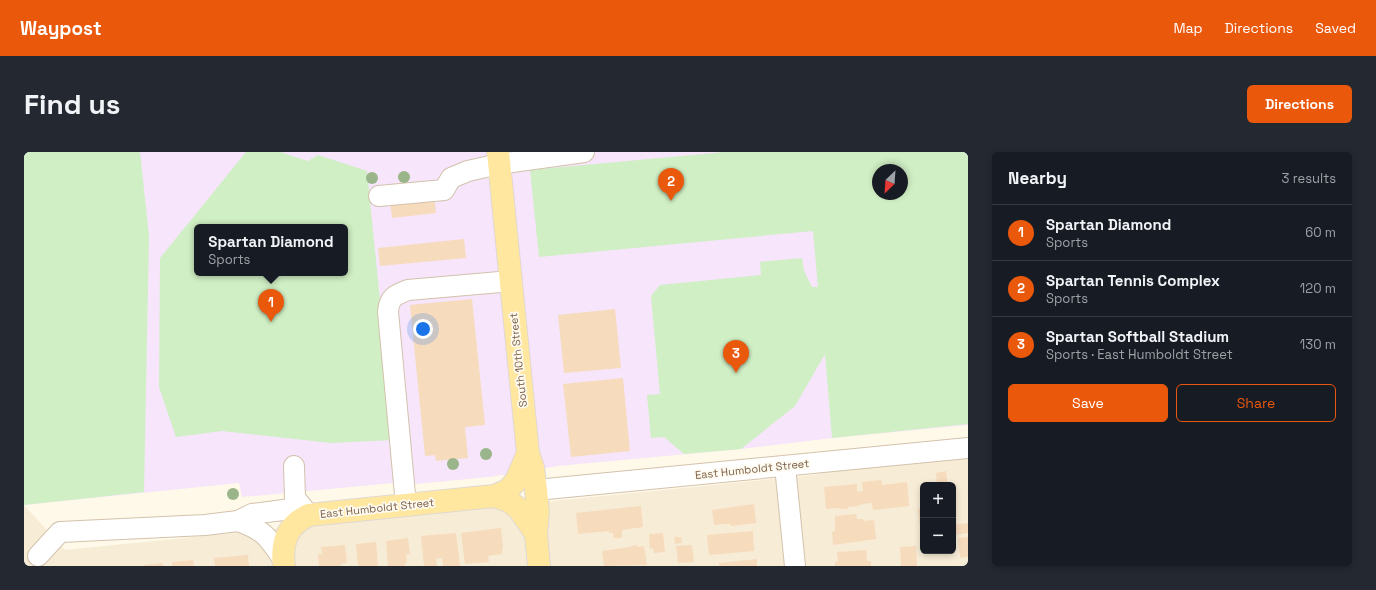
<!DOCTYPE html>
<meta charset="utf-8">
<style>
:root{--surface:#171b24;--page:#242831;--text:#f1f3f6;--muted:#9ea1a6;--line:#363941;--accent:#ea580c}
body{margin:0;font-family:"Space Grotesk",sans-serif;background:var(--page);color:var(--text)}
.controls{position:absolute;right:12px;bottom:12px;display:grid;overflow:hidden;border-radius:6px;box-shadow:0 2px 6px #0003}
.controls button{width:36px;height:36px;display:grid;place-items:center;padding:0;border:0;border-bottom:1px solid var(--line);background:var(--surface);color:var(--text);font:20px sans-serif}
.compass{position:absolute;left:848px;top:12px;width:36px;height:36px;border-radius:50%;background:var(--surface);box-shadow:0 2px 6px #0003;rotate:205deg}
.you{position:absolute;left:399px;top:177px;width:14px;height:14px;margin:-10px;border:3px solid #fff;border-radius:50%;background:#1a73e8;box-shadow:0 0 0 6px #1a73e833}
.badge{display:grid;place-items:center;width:26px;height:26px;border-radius:50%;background:var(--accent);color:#fff;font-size:13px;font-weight:700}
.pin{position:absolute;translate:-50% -33px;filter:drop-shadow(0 1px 2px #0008)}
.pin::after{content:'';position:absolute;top:21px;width:14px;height:12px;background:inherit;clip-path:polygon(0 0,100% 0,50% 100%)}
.popup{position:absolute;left:170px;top:72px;width:154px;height:52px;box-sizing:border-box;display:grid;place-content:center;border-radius:6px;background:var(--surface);filter:drop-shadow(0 1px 3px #0005);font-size:13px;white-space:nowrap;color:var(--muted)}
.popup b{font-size:15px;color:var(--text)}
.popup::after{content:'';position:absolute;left:50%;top:100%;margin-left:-8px;border:8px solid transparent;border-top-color:var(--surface)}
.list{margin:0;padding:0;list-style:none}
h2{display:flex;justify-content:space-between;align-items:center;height:52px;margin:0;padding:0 16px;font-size:17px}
h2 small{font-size:13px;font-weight:400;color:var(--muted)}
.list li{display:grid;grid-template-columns:26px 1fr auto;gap:12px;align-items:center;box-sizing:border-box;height:56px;padding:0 16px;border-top:1px solid var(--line)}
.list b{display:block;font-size:15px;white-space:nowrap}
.list p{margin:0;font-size:13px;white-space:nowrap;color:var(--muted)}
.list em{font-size:13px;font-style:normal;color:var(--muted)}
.actions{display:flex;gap:8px;padding:12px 16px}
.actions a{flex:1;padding:9px 0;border:1px solid var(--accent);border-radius:6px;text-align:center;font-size:14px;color:var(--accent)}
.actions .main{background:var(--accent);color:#fff}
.map{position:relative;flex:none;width:944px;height:414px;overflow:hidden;border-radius:6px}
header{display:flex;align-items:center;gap:24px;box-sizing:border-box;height:56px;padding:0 20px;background:var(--accent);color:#fff}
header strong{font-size:19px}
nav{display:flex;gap:22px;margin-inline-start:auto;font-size:14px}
.intro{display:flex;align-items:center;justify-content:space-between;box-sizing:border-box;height:96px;padding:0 24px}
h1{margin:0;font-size:28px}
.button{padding:10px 18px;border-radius:6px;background:var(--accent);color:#fff;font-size:14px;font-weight:700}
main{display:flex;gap:24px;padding:0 24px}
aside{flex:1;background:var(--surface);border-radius:6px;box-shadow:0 2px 6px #0003}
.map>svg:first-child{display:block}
.residential{fill:#f7ecd6;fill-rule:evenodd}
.education{fill:#f6e5fb;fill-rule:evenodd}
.green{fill:#d0efc4;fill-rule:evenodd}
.building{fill:#f7dbbd}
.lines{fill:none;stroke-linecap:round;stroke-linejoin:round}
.minor-casing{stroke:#d3c2ac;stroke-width:22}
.major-casing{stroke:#e0d9d3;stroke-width:24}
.minor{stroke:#fff;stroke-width:20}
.major{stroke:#ffe79f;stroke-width:22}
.tree{fill:#9ab58a}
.labels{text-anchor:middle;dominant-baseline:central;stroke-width:3.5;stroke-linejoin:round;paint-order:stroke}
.street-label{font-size:11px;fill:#7d6148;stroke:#fffbf1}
</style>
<header>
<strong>Waypost</strong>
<nav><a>Map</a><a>Directions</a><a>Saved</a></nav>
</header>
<div class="intro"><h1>Find us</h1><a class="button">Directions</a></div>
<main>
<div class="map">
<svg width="944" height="414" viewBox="0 0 944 414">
<rect width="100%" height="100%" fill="#fff9e9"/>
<!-- residential -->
<path class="residential" d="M944 296V414H0V353L41 398 789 323 905 300ZM899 333H929V399H899Z"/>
<!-- education -->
<path class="education" d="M0 0H944V273L808 286 717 297 534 314 465 325 392 332 391 329 218 345 215 331 0 353ZM854 18H878V42H854ZM173 75H321V121H173Z"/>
<!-- green -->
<g class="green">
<path d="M0 0H116L125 84 120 340 0 353Z"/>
<path d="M222 0H256L284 9 294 3 343 19 370 288 307 291 198 279 152 285 135 235 136 106ZM173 75H321V121H173Z"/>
<path d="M701 0H944V272L808 286 801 202 771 254 717 297 660 302 640 285 627 286 623 243 636 242 627 144 636 133 737 123 736 110 778 106 780 119 788 135H794L789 79 515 105 506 18ZM854 18H878V42H854Z"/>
</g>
<!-- building -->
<g class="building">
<path d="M410 44 412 61 368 66 366 49Z"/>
<path d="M440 87 442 106 356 114 354 96Z"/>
<path d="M448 147 461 273 441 275 444 306 412 309 411 303 401 304 386 153Z"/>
<path d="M591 157 597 216 540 221 534 163Z"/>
<path d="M599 226 606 299 547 305 539 232Z"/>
<path d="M922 319 924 333H913L912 321Z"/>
<path d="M857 328 858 333 883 330 885 354 849 358 848 351 838 352V353H834L835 354 824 355V357H817L816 356 802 357 800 335 833 332V340L839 339 838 330Z"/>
<path d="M730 352 732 371 707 374 706 372H700L690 373 688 358Z"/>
<path d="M617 354 619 375 598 378V386H590L589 381H585V379L554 382 552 361Z"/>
<path d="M899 356V375H896L894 357Z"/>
<path d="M832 362 833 367H839V369L850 368 852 387 809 393 808 380 811 379V364Z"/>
<path d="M944 371V381L931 383 930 373Z"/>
<path d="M477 376 479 396 478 397V402L464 404 465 410 441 412 437 381Z"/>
<path d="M729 379 730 399 685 403 683 383Z"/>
<path d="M432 381 436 414H419L418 406 412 407 413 414H400L397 384Z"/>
<path d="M639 381 641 400 630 401 629 396 626 397 625 382Z"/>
<path d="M650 385H657L658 391 651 392Z"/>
<path d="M944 385V405L936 406 934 386Z"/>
<path d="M384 386 386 402H382L383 411H381V414H364L362 389Z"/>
<path d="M352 390 354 414H334L332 392Z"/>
<path d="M321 393 323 411 317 412V414H295L294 402H298L297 395Z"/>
<path d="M613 393V395L620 394 623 413 580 414 578 399 607 395V394Z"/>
<path d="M668 393 670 410 654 411 652 394Z"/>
<path d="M892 394 893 414H877L876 395Z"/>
<path d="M842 398 843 409H847V414H811V410L814 409 813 400Z"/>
<path d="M224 403 225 414H191L190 406Z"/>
<path d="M733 407V414H695V411Z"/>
<path d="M169 408 170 414H148V410Z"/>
<path d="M139 411V414H120V413Z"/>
</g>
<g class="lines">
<defs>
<g id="minor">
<path d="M355 44 420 38 427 26 444 19 475 12 560 0"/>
<path d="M270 314 271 346 285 363"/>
<path d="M761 314 771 414"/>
<path d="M512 338 944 296"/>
<path d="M382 353 364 160C365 145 371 143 384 138L487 129"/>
<path d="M214 369C240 378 244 385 259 407"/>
<path d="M14 404 36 380 181 373 214 369 228 362 267 357 285 363"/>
</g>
<g id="major">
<path d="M474 0 504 301 509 316 512 338 514 360 512 382 515 414"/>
<path d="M470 344 485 349 495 357 512 382"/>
<path d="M260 414C257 391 263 373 285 363L470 344 484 338 492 329 504 301"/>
</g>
</defs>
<!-- minor casing -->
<use href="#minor" class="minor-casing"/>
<!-- major casing -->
<use href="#major" class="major-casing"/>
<!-- minor -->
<use href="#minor" class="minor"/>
<!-- major -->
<use href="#major" class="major"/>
</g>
<!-- trees -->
<g class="tree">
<circle cx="380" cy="25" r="6"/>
<circle cx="348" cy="26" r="6"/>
<circle cx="462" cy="302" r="6"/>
<circle cx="429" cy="312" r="6"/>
<circle cx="209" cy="342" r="6"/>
</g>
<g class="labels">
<!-- street labels -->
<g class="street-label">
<text transform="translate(494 208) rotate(-96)">South 10th Street</text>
<text transform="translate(728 317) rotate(-6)">East Humboldt Street</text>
<text transform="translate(353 356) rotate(-6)">East Humboldt Street</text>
</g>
</g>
</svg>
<div class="controls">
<button>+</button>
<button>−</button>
</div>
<svg class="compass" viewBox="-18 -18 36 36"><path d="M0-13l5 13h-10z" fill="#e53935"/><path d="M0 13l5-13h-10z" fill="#9ea1a6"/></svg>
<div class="you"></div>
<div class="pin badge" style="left:247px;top:170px">1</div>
<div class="popup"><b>Spartan Diamond</b>Sports</div>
<div class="pin badge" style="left:647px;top:49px">2</div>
<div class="pin badge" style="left:712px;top:221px">3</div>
</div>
<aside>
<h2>Nearby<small>3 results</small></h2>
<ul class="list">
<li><span class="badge">1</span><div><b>Spartan Diamond</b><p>Sports</p></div><em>60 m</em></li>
<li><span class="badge">2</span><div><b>Spartan Tennis Complex</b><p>Sports</p></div><em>120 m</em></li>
<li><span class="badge">3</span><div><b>Spartan Softball Stadium</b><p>Sports · East Humboldt Street</p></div><em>130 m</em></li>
</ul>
<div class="actions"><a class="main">Save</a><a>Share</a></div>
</aside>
</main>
